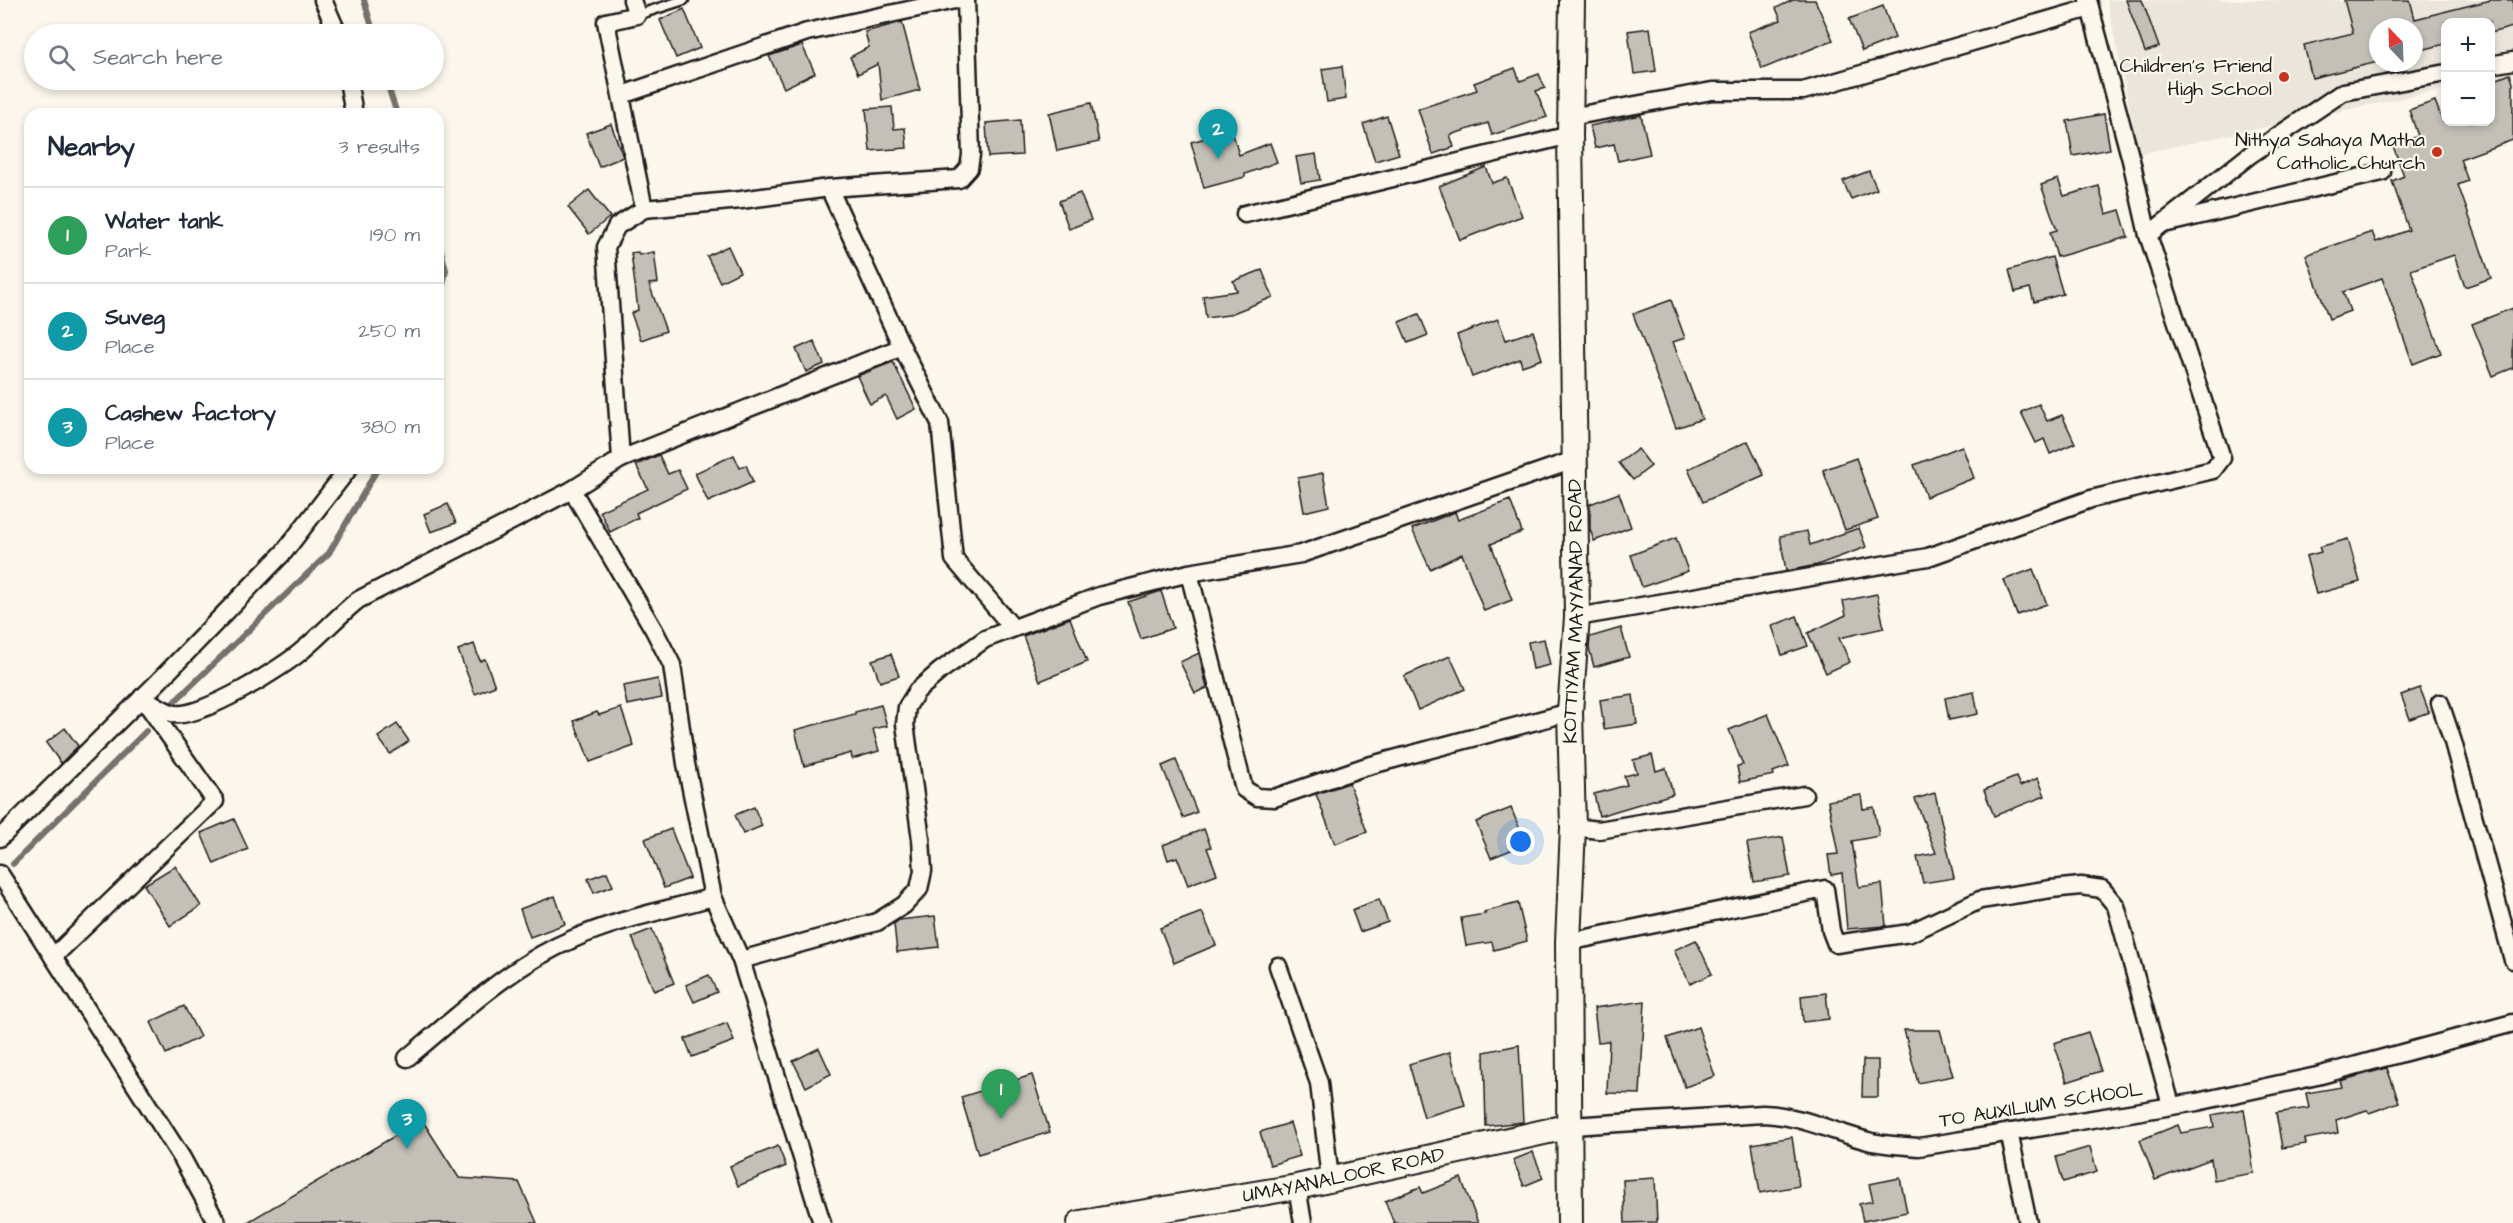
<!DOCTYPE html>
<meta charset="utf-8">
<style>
:root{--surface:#fff;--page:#f6f6f7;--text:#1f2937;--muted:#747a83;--line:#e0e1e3;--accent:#b45309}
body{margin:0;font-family:"Architects Daughter",sans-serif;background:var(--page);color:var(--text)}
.controls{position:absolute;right:18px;top:18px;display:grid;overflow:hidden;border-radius:12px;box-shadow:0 3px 9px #0003}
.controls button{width:54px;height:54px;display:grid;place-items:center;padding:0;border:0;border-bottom:2px solid var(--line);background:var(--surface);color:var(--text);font:30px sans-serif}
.compass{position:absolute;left:2369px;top:18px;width:54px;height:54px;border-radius:50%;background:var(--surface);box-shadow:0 3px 9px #0003;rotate:337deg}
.you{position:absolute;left:1521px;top:842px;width:21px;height:21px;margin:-15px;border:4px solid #fff;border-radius:50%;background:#1a73e8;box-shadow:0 0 0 9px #1a73e833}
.badge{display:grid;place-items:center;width:39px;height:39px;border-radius:50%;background:var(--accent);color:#fff;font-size:20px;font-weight:700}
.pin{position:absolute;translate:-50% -50px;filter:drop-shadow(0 2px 3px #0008)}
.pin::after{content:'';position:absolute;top:32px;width:21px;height:18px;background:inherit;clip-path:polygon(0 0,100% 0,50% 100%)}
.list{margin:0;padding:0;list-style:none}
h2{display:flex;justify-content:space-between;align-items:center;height:78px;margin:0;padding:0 24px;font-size:26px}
h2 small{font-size:20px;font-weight:400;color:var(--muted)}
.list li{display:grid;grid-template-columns:39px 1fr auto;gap:18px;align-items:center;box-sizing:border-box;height:96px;padding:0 24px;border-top:2px solid var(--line)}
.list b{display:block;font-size:22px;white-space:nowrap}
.list p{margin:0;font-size:20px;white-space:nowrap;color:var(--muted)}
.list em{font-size:20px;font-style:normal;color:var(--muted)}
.icon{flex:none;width:33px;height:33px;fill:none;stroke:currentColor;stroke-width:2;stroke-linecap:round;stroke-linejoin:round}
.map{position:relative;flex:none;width:2513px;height:1223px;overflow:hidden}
.search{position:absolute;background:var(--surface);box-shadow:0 3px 9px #0003;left:24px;top:24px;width:420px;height:66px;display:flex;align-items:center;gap:15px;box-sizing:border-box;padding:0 21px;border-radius:33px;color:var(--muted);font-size:22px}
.panel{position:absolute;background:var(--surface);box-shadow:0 3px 9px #0003;left:24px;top:108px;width:420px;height:366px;border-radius:18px}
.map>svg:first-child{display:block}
.built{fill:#eae6dc;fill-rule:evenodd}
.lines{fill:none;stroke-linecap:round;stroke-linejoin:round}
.stream{stroke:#74726e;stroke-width:6}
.building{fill:#c3c0b8;stroke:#1c1c1c;stroke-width:1.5}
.lane-casing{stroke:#1c1c1c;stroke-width:13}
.street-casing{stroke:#1c1c1c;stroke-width:21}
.secondary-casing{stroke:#1c1c1c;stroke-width:28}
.lane{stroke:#fbf7ec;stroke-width:8}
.street{stroke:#fbf7ec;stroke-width:16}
.secondary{stroke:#fbf7ec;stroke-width:24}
.poi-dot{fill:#c8321e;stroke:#fbf7ec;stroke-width:2}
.labels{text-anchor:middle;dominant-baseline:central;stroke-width:4.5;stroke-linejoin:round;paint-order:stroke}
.poi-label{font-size:20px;fill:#1c1c1c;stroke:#fbf7ec;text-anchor:end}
.street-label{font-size:20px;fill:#1c1c1c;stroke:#fbf7ec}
</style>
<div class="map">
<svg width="2513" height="1223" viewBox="0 0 2513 1223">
<rect width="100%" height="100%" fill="#fbf7ec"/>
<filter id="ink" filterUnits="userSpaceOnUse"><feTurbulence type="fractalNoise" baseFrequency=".0167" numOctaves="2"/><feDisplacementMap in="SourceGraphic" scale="12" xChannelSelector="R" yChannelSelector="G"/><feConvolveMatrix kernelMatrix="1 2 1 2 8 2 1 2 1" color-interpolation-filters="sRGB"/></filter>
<g filter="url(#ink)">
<!-- built -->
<path class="built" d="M2107 0H2513V75L2491 80 2490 22H2446L2445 89 2139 154ZM2378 27H2414V63H2378Z"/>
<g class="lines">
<!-- stream -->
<g class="stream">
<path d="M364 0 374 34"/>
<path d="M386 80 397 114"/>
<path d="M438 240 446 270 438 311"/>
<path d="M169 707 329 553 378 468"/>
<path d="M13 864 146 731"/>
</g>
</g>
<!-- building -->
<g class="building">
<path d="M1793 0H1815L1833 40 1762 69 1748 32 1781 20 1776 8Z"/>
<path d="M2126 0H2142L2159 47 2145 52Z"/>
<path d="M2344 0H2410L2415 19 2491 0H2513V27L2490 33V22H2445V44L2414 52V27H2378V62L2312 78 2304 45 2353 33Z"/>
<path d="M1883 6 1895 38 1862 51 1849 19Z"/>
<path d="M684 9 700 48 676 58 660 20Z"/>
<path d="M902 22 920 90 882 100 878 64 858 74 850 57 869 47 865 32Z"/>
<path d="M1650 28 1656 71 1634 74 1628 31Z"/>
<path d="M802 45 815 73 784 88 769 56Z"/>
<path d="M1342 66 1346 99 1327 102 1322 69Z"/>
<path d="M1515 68 1520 81 1539 74 1545 88 1536 91 1547 117 1492 135 1488 123 1450 135 1454 147 1433 154 1418 109 1477 90 1474 83Z"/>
<path d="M2510 74 2513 83V140L2460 159 2468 181 2458 185 2491 278 2465 287 2454 255 2411 270 2441 353 2413 364 2382 278 2343 292 2350 311 2329 319 2306 255 2372 232 2376 242 2409 230 2392 181 2404 176 2393 146 2418 136 2409 110 2435 101 2443 122H2490V82Z"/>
<path d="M1091 103 1099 142 1057 151 1049 113Z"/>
<path d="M892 107 894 129 905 128 907 148 870 151 866 109Z"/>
<path d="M2104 114 2110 149 2073 156 2067 121Z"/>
<path d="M1641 115 1650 154 1618 161 1614 144 1595 148 1590 126Z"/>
<path d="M1387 116 1399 154 1375 161 1363 124Z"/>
<path d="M1020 120 1022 155 988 157 986 123Z"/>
<path d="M611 124 623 157 599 167 586 133Z"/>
<path d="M1232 131 1239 155 1270 143 1277 162 1245 174V177L1204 188 1191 142Z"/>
<path d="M1316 154 1320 180 1301 183 1296 157Z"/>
<path d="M1486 167 1492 183 1507 178 1522 216 1460 240 1439 186Z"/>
<path d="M1869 171 1877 189 1851 199 1843 181Z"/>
<path d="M2058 179 2064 196 2099 186 2106 214 2120 210 2128 237 2057 257 2050 232 2057 230 2041 185Z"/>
<path d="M589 190 610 217 589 234 568 207Z"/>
<path d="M1080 193 1091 220 1069 229 1059 201Z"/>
<path d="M728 246 740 272 720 282 707 256Z"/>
<path d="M638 252 639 255 654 252 658 283 649 284 666 331 641 340 631 313 638 310 631 253Z"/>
<path d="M2052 257 2063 294 2034 302 2030 288 2015 292 2009 270Z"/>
<path d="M1262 270 1273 297 1228 315 1206 318 1203 296 1237 291 1233 281Z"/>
<path d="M1671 300 1685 338 1673 342 1702 419 1676 428 1633 314Z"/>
<path d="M2513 308V368L2493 376 2472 324Z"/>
<path d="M1419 314 1428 335 1408 343 1399 322Z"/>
<path d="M1498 319 1506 340 1533 331 1542 359 1522 366 1520 359 1472 377 1457 335Z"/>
<path d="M814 341 824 364 806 372 796 349Z"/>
<path d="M893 362 916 409 897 419 886 396 870 404 857 376Z"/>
<path d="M2039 404 2047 421 2062 415 2075 443 2050 454 2044 439 2036 443 2021 412Z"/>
<path d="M1748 441 1764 475 1703 502 1688 469Z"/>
<path d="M1962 446 1974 478 1926 497 1914 465Z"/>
<path d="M1638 449 1651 466 1633 480 1619 463Z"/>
<path d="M659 455 668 474 678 470 687 489 636 513 638 518 610 532 600 511 648 489 636 465Z"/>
<path d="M734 455 740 468 746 465 753 482 708 502 695 473Z"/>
<path d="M1856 458 1878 519 1845 530 1823 470Z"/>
<path d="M1323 473 1329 506 1304 512 1298 478Z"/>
<path d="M1619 493 1631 527 1594 541 1590 529V504Z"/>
<path d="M1510 500 1522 532 1491 544 1512 600 1484 611 1462 554 1430 569 1412 529 1455 512 1458 520Z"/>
<path d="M448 504 456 523 431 532 424 514Z"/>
<path d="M1859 528 1866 547 1817 565 1786 571 1780 536 1807 531 1810 545Z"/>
<path d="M1676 538 1688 571 1642 587 1631 555Z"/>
<path d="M2348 539 2360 582 2316 594 2306 556 2321 552 2319 547Z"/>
<path d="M2033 569 2047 604 2017 615 2004 580Z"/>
<path d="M1161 591 1173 628 1141 639 1128 602Z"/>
<path d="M1877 594 1884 628 1839 638 1850 662 1826 673 1808 633 1846 615 1843 601Z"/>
<path d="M1797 616 1808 646 1782 655 1772 626Z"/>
<path d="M1070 618 1087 662 1040 681 1023 636Z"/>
<path d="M1621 628 1629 657 1594 667 1589 648 1590 637Z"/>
<path d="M1544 639 1550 665 1533 669 1528 642Z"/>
<path d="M474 644 480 661 485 659 495 686 475 694 458 650Z"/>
<path d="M1199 653 1207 688 1195 693 1180 662Z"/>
<path d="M891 654 899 676 880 682 872 660Z"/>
<path d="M1450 656 1465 689 1418 710 1404 676Z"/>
<path d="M658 679 662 698 627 705 623 686Z"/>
<path d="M2420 688 2429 712 2410 719 2401 695Z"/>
<path d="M1974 692 1978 714 1949 720 1945 698Z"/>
<path d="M1633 695 1637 724 1604 729 1600 700Z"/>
<path d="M881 705 887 726 873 729 879 751 852 759 851 753 804 766 795 730 855 714V712Z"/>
<path d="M621 708 634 746 590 762 574 721 597 712 599 715Z"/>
<path d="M1768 714 1789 766 1773 772 1774 775 1740 782 1737 766 1743 765 1729 730Z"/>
<path d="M397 724 409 741 390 754 378 737Z"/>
<path d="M65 728 78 746 61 763 46 743Z"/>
<path d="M1652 755 1656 771 1666 768 1673 794 1599 816 1594 794 1627 785 1624 776 1637 773 1633 760Z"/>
<path d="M1176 760 1197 812 1183 818 1162 766Z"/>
<path d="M2016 777 2020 786 2038 778 2045 796 1994 816 1984 790Z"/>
<path d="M1349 783 1367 832 1335 844 1316 794Z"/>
<path d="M1935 793 1954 878 1923 883 1917 857 1936 853 1915 799Z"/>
<path d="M1861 795 1863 809 1874 807 1879 836 1852 841 1859 887 1882 884 1886 926 1847 929 1842 873 1831 875 1828 855 1838 854 1828 801Z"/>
<path d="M754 807 762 826 743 834 735 815Z"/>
<path d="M1511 808 1526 844 1491 858 1476 822Z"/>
<path d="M234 819 248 849 214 864 201 833Z"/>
<path d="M671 829 690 878 664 888 645 839Z"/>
<path d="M1204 829 1211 847 1207 848 1217 874 1188 885 1177 857 1168 860 1163 845Z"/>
<path d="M1783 837 1790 876 1754 882 1747 843Z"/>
<path d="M175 866 201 906 170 926 144 885Z"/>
<path d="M607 872 613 886 594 893 588 879Z"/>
<path d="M555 896 565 924 530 937 520 909Z"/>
<path d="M1379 899 1388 922 1360 932 1352 910Z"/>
<path d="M1518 903 1527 941 1494 950 1492 942 1466 946 1461 918 1485 914 1484 912Z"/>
<path d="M1202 912 1216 945 1174 963 1160 928Z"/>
<path d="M935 916 939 947 897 952 894 924 899 920Z"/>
<path d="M652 929 674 983 654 991 632 937Z"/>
<path d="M1696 940 1712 974 1690 984 1674 950Z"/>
<path d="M709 975 717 992 694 1002 686 985Z"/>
<path d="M1826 993 1829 1019 1803 1022 1801 996Z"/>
<path d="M1645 1001 1640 1094 1607 1093 1609 1041 1598 1042 1594 1008Z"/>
<path d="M184 1006 200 1037 166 1054 151 1022Z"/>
<path d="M727 1023 734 1041 692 1057 685 1039Z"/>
<path d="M1698 1027 1715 1076 1685 1087 1667 1038Z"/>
<path d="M1904 1030H1940L1953 1076 1918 1083Z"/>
<path d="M2088 1032 2101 1071 2067 1082 2054 1043Z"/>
<path d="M1519 1045 1523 1122 1486 1126 1484 1052Z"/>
<path d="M819 1048 831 1074 806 1087 793 1061Z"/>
<path d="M1450 1052 1465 1105 1424 1117 1409 1064Z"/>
<path d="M1863 1060H1878V1097H1862Z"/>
<path d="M2387 1068 2399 1102 2369 1113 2367 1110 2336 1120 2338 1133 2305 1139 2306 1144 2282 1148 2276 1113 2309 1108 2306 1093 2342 1087 2340 1081Z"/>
<path d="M1032 1075 1050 1132 978 1154 961 1097Z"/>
<path d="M2244 1109 2254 1173 2214 1180 2211 1159 2155 1180 2140 1140 2178 1125 2181 1133 2214 1127 2212 1115Z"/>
<path d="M422 1120 459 1178 519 1182 537 1223H246Z"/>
<path d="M1290 1123 1300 1156 1270 1165 1260 1132Z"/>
<path d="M1792 1137 1799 1186 1760 1193 1752 1144Z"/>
<path d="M778 1146 786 1166 738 1186 730 1166Z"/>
<path d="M2090 1147 2097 1172 2063 1182 2056 1157Z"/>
<path d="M1533 1152 1543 1178 1524 1186 1513 1160Z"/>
<path d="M1461 1178 1478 1223H1394L1385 1201 1420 1187 1423 1193Z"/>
<path d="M1655 1178 1657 1222 1625 1223 1623 1180Z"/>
<path d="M1900 1178 1907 1212 1863 1221 1859 1204 1873 1201 1869 1184Z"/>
</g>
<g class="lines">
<defs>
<path id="lane" d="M637 15 684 0"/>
<g id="street">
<path d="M323 0 338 34"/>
<path d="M632 0 637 15 606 22 644 209"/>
<path d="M2490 65 2513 61"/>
<path d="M348 80 354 114"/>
<path d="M622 95 807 32 955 0"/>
<path d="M1570 117 1712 91H1803L2090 8"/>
<path d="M1245 214 1570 135"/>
<path d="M2168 223 2382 172"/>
<path d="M2148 235 2251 154 2343 92 2446 73"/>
<path d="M902 347 940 423 954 559 1013 628"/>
<path d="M621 459 606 247 617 226 644 209 741 200 829 188 959 179 969 168 971 155 966 0"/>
<path d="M572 490 654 630 672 665 686 764 713 897 741 960 822 1223"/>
<path d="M1189 573 1244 789 1257 797 1274 798 1364 767 1570 712"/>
<path d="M1577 617 1928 557 2091 499 2213 470 2222 458 2148 235 2131 160 2088 0"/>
<path d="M142 697C152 702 164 712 175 714 201 718 283 668 304 649 323 633 339 615 358 600L572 490 621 459 902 347 829 188"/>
<path d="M2440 703 2453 742 2513 960"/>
<path d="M1573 827 1599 830 1804 795"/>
<path d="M0 838 157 683 284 552 349 468"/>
<path d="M0 874 182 1158 217 1223"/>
<path d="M1568 942 1825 889 1831 931 1836 944 1910 933 1980 900 2051 889 2081 886 2102 889 2116 906 2171 1105"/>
<path d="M53 957 215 801 144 700"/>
<path d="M741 960 877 922 904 905 919 889 923 871 921 839 905 724 907 707 917 691 940 671 985 639 1099 596 1189 573 1301 554 1574 460"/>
<path d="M1278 966 1319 1083 1330 1179"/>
<path d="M407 1058C459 1015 511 965 573 939 618 919 667 910 713 897"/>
<path d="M1571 1126 1763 1114C1801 1115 1835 1133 1872 1142 1888 1145 1903 1146 1919 1147L2197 1102 2317 1076 2513 1023"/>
<path d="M2009 1132 2028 1223"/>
<path d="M1297 1187 1303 1223"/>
</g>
<g id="secondary">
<path id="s1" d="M1080 1223 1297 1187 1571 1126"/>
<path id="s2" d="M1570 1223 1568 942 1573 827 1570 712 1577 617 1570 135 1572 0"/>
</g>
</defs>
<!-- lane casing -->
<use href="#lane" class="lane-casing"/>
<!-- street casing -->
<use href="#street" class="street-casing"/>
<!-- secondary casing -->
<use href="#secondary" class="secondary-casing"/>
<!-- lane -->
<use href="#lane" class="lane"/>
<!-- street -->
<use href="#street" class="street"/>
<!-- secondary -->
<use href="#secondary" class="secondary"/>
</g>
</g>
<!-- markers -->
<g class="poi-dot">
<circle cx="2284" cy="77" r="6"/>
<circle cx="2437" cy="152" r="6"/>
</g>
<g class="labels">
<!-- poi labels -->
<g class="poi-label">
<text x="2272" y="66">Children's Friend<tspan x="2272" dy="23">High School</tspan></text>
<text x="2425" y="140">Nithya Sahaya Matha<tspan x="2425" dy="23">Catholic Church</tspan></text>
</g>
<!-- street labels -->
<g class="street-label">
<text stroke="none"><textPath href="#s2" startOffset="612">KOTTIYAM MAYYANAD ROAD</textPath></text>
<text transform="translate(2041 1105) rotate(-9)">TO AUXILIUM SCHOOL</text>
<text stroke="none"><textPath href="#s1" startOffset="268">UMAYANALOOR ROAD</textPath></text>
</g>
</g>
</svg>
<div class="controls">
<button>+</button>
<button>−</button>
</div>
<svg class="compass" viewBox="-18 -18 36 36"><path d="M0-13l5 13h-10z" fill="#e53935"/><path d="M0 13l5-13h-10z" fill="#747a83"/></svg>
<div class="you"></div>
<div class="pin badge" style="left:1001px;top:1119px;background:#2e9e5b">1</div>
<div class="pin badge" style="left:1218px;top:159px;background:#0f9aa8">2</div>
<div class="pin badge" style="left:407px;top:1149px;background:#0f9aa8">3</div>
<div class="search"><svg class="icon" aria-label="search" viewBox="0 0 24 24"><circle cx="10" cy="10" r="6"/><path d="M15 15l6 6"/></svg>Search here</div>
<section class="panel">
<h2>Nearby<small>3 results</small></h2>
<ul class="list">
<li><span class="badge" style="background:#2e9e5b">1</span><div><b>Water tank</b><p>Park</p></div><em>190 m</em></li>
<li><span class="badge" style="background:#0f9aa8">2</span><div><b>Suveg</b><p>Place</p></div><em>250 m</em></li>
<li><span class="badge" style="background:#0f9aa8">3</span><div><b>Cashew factory</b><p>Place</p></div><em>380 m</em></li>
</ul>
</section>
</div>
